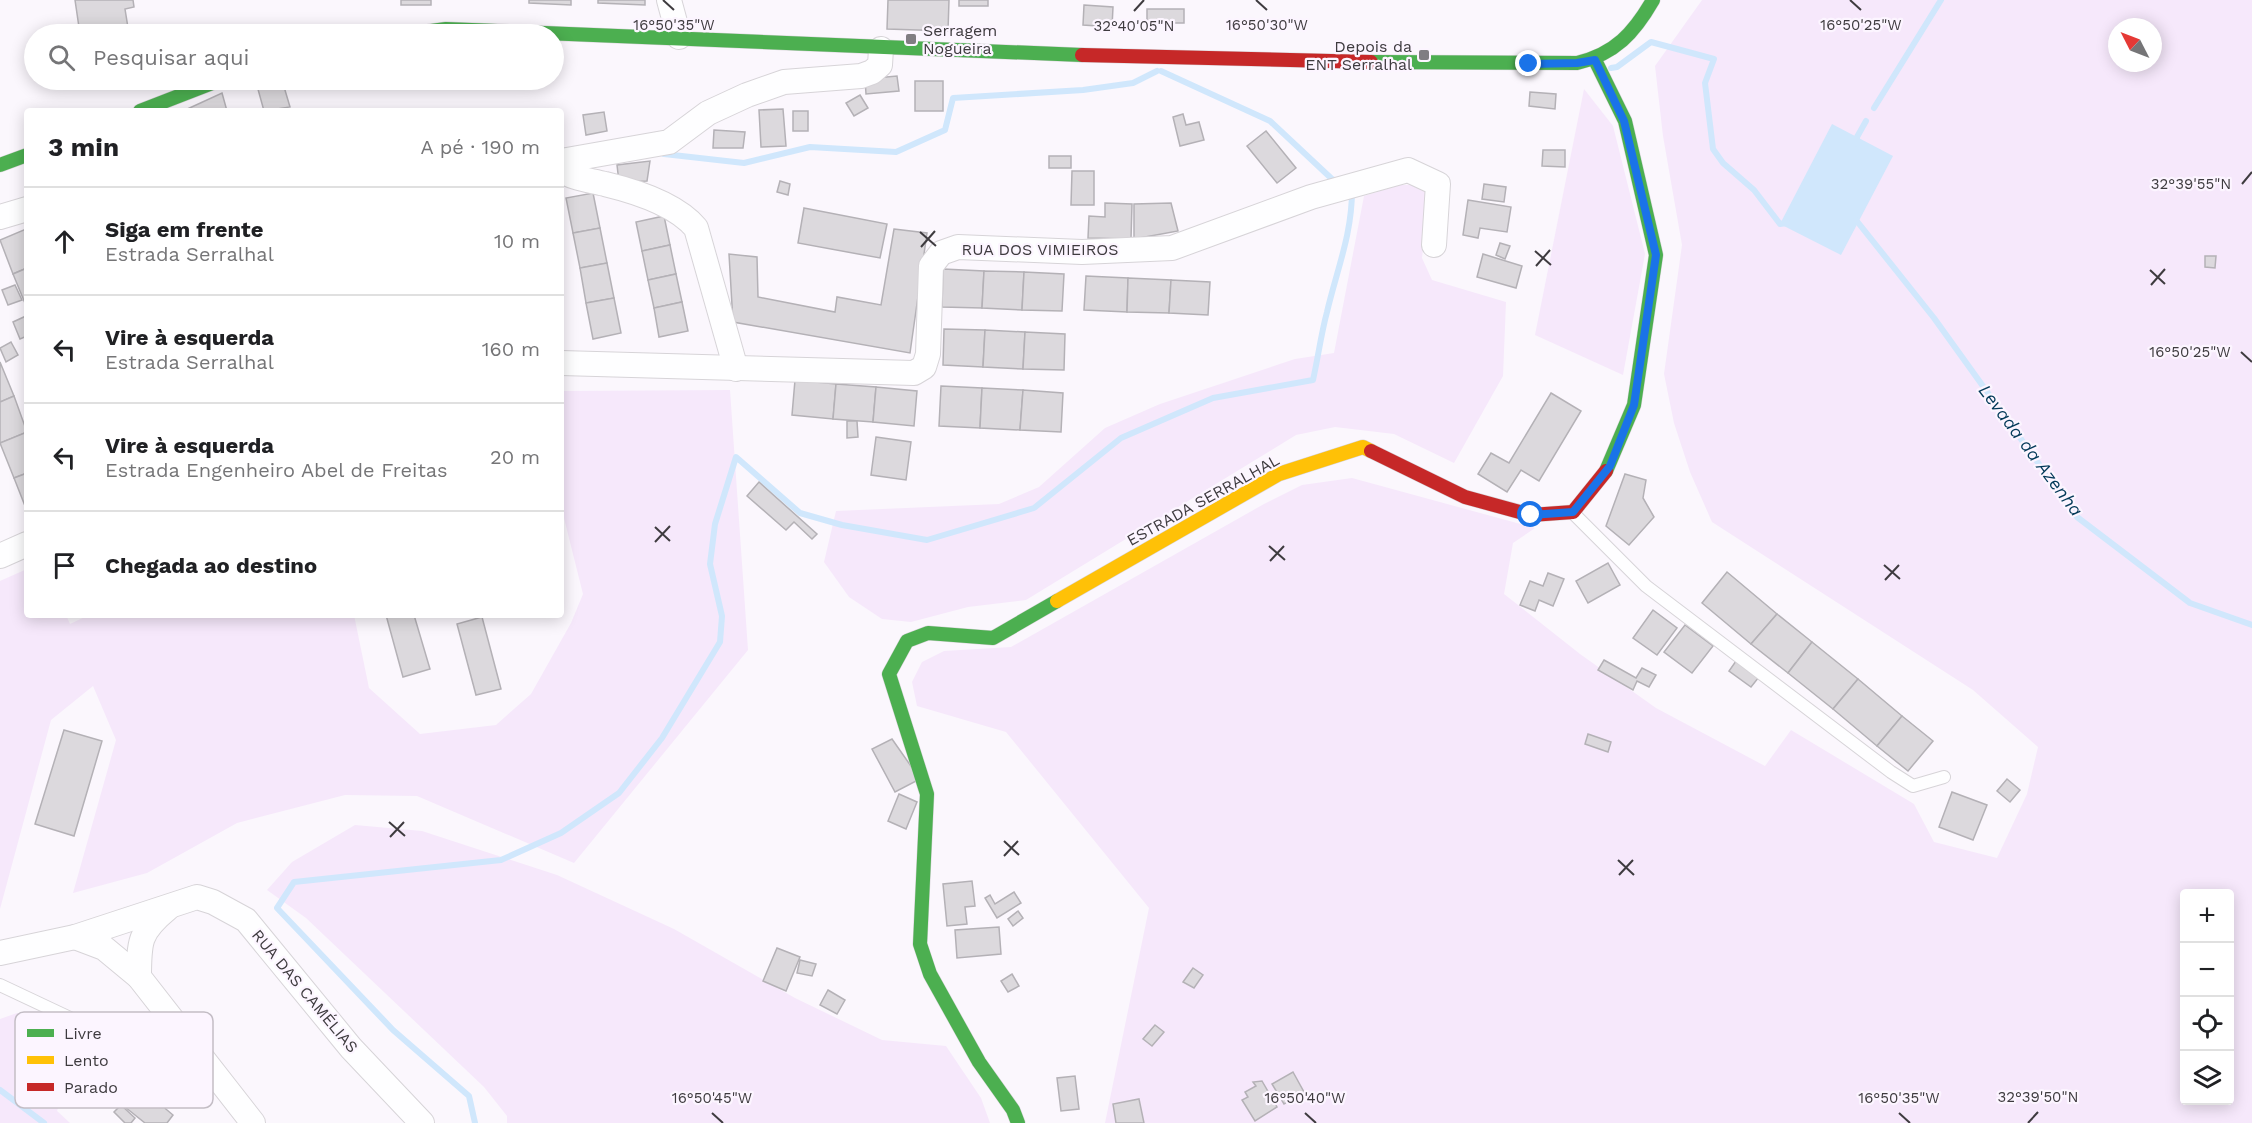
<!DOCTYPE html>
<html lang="pt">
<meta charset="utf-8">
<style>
:root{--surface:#fff;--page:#f6f6f6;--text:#202124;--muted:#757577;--line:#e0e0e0}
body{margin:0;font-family:"Work Sans",sans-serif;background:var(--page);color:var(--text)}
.controls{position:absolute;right:18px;bottom:18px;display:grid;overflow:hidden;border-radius:6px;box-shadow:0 3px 15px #0003}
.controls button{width:54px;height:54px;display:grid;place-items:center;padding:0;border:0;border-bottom:2px solid var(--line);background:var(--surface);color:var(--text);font:30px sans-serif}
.compass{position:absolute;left:2108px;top:18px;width:54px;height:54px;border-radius:50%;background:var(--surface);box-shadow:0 3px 15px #0003;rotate:312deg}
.stop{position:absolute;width:18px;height:18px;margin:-14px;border:4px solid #1a73e8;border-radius:50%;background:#fff}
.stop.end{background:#1a73e8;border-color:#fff;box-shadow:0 2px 6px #0008}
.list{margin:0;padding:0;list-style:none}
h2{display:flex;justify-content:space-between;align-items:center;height:78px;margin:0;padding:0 24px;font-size:26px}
h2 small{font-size:20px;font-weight:400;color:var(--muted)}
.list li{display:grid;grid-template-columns:39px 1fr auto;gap:18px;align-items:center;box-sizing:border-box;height:108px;padding:0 24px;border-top:2px solid var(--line)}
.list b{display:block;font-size:22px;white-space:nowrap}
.list p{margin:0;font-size:20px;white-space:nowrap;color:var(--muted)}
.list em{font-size:20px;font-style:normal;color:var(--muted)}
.icon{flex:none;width:33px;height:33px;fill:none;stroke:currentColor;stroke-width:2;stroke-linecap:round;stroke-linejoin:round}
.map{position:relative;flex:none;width:2252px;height:1123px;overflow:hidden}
.search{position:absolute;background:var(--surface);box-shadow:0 3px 15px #0003;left:24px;top:24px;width:540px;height:66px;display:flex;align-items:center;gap:15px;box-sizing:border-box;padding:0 21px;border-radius:33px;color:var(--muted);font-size:22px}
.panel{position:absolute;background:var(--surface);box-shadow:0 3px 15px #0003;left:24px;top:108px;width:540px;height:510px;border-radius:6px}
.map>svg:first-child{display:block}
.green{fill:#f6e8fb;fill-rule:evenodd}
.water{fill:#d0e7fc}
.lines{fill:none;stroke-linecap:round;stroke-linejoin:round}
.stream{stroke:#d0e7fc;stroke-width:6}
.building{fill:#dcd9dd;stroke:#b4b1b6;stroke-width:1.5}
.lane-casing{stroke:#d7d4d8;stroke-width:14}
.street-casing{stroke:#d7d4d8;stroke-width:26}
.fast-casing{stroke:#d7d4d8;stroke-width:15}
.slow-casing{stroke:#d7d4d8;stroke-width:15}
.jam-casing{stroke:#d7d4d8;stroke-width:15}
.lane{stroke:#fefeff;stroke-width:12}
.street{stroke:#fefeff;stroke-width:24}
.fast{stroke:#4caf50;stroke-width:14}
.slow{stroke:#ffc107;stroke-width:14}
.jam{stroke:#c62828;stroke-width:14}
.route{stroke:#1a73e8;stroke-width:8}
.ticks{fill:none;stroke:#3e3b3f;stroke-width:2}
.poi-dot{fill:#807d82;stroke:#fcf5ff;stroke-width:2}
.labels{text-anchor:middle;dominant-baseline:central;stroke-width:4.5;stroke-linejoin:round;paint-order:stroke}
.poi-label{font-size:16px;fill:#3e3b3f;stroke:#fcf5ff;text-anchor:start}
.street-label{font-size:16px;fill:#3e3b3f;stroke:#fcf5ff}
.water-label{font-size:18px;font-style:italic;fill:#023958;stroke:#fcf5ff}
.key{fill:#fcf5ff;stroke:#c3bdc5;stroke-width:1.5}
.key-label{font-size:16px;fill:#3e3b3f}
.ticks-label{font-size:15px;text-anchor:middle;fill:#3e3b3f;stroke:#fcf5ff;stroke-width:4.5;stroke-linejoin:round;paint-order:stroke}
</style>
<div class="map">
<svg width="2252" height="1123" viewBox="0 0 2252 1123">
<rect width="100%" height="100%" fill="#fbf7fd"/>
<!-- green -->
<g class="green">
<path d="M1702 0H2252V1123H1105L1149 908 1006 732 917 706 912 682 922 662 944 651 1011 647 1264 504 1302 485 1352 478 1535 528 1513 543 1504 594 1580 654 1656 708 1765 766 1791 730 1914 804 1934 842 1997 858 2027 794 2038 747 1973 690 1712 522 1690 472 1674 423 1664 374 1682 245 1663 136 1655 66ZM2117 27H2153V63H2117ZM2184 894H2230V1100H2184Z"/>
<path d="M1584 89 1613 126 1645 254 1623 375 1535 335Z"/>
<path d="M1400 185H1419L1429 195 1422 258 1432 280 1506 302 1503 376 1454 463 1394 434 1335 427 1296 435 1026 600 968 607 911 622 882 619 849 597 824 562 836 511 999 504 1039 487 1105 428 1160 404 1295 359 1334 353 1364 196Z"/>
<path d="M730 390 748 650 574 863 417 796 345 795 237 823 147 873 73 893 116 740 93 686 51 720 0 909V581L27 569V615H66L70 624 89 615H354L369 688 420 734 496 725 531 694 571 623 583 594 561 506V391Z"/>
<path d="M355 825 422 831 557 875 674 929 795 998 882 1040 946 1046 981 1098 990 1123H507V1116L484 1087 306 918 267 890 292 862Z"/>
<path d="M17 1013 53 1020 82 1039 57 1111 70 1123H0V1019Z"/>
</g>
<!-- water -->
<path class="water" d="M1832 124 1893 156 1841 255 1780 224Z"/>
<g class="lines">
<!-- stream -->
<g class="stream">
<path d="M1611 68 1617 67 1651 42 1714 59 1705 83 1713 149 1723 163 1754 190 1780 224 1787 223"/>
<path d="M1161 71 1270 121 1332 179 1338 181"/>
<path d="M1874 108 1941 0"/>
<path d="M1857 144V137L1866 121"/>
<path d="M664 154 744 163 810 147 896 152 945 130 953 98 1083 90 1133 83 1157 71"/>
<path d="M1856 220 1934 318 2077 517 2190 603 2252 625"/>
<path d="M0 1090 44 1123"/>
<path d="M475 1123 469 1096 393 1030 277 908 294 882 501 860 561 833 619 793 662 738 720 642 722 616 710 564 715 524 736 457 800 513 842 525 927 540 1034 508 1121 438 1213 398 1313 380C1318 358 1321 334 1327 312 1337 269 1352 235 1352 190"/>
</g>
</g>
<!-- building -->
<g class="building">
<path d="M75 0H133L134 7 125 9 129 34H80Z"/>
<rect x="401" y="0" width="30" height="5"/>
<path d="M529 0H571V5L529 3Z"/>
<path d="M598 0H645V5L598 3Z"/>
<path d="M888 0H949L948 31 887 29Z"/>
<rect x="959" y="0" width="29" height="6"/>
<path d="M1084 5 1113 7 1112 27 1083 25Z"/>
<rect x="1147" y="9" width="37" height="14"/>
<path d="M897 76 899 91 866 94 865 79Z"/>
<path d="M266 80H282L290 107 264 111 256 82Z"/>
<rect x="915" y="81" width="28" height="30"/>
<path d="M1530 92 1556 94 1555 109 1529 106Z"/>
<path d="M222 93 227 111H183Z"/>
<path d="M860 95 868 108 854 116 846 103Z"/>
<path d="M783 109 786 146 761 147 759 110Z"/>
<rect x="793" y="111" width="15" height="20"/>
<path d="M604 112 607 131 586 135 583 115Z"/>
<path d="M1183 114 1186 125 1199 122 1204 140 1180 146 1173 117Z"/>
<path d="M714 130 745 132 743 148H713Z"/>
<path d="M1266 131 1296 168 1277 183 1247 146Z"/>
<path d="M1543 150H1565V167L1542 166Z"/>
<rect x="1049" y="156" width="22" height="12"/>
<path d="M650 161 647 181 619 182 617 165Z"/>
<path d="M1072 171H1094V205H1071Z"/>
<path d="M780 181 790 184 788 195 777 192Z"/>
<path d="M1484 184 1506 187 1504 202 1482 199Z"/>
<path d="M593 193 600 228 573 233 566 198Z"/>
<path d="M1468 200 1511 207 1507 232 1480 228 1478 238 1463 235Z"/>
<path d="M1105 203 1132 204 1131 239 1088 238 1089 216 1105 217Z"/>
<path d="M1171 203 1178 231 1134 239V204Z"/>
<path d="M804 208 887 224 880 258 798 243Z"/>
<path d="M664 216 670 245 642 251 636 222Z"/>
<path d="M600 228 607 263 580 268 573 233Z"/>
<path d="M26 229 27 268 13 274 0 240Z"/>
<path d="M894 229 927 233 910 353 733 322 729 254 757 257 758 297 835 312 837 297 881 305Z"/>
<path d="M1500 243 1510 246 1505 259 1496 255Z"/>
<path d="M670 245 676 274 648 280 642 251Z"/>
<path d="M1483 254 1522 266 1516 288 1477 277Z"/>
<path d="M2205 256H2216L2215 268 2205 267Z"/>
<path d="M607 263 614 298 586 303 580 268Z"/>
<path d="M27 268V308L13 274Z"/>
<path d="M943 269 984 271 982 308 942 307Z"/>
<path d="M984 271 1024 272 1022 310 982 308Z"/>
<path d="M1024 272 1064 274 1062 311 1022 310Z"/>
<path d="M676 274 682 302 654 308 648 280Z"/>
<path d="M1086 276 1128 278 1127 312 1084 310Z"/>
<path d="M1128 278 1171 280 1169 313 1127 312Z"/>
<path d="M1171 280 1210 282 1208 315 1169 313Z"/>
<path d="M15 285 22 300 8 305 2 290Z"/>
<path d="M614 298 621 333 593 339 586 303Z"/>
<path d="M682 302 688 331 659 337 654 308Z"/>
<path d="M26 316 27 336 20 339 13 322Z"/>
<path d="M944 329 985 330 983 367 943 365Z"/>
<path d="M985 330 1025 332 1023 369 983 367Z"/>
<path d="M1025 332 1065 334 1064 370 1023 369Z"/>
<path d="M11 342 18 355 6 362 0 348Z"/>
<path d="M0 362 14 396 0 402Z"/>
<path d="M795 380 836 384 833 419 792 415Z"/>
<path d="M836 384 876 387 873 422 833 419Z"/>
<path d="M941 386 982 388 980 428 939 426Z"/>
<path d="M876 387 917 391 914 426 873 422Z"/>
<path d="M982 388 1023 390 1020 430 980 428Z"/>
<path d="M1023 390 1063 393 1061 432 1020 430Z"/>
<path d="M1551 393 1581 411 1539 481 1521 470 1507 492 1478 474 1491 453 1509 463Z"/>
<path d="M14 396 27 432 0 443V402Z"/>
<path d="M847 421H857L858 437 847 438Z"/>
<path d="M27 432V473L14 478 0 443Z"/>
<path d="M876 437 911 442 906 480 871 475Z"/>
<path d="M27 473V511L14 478Z"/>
<path d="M1625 474 1646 480 1643 498 1654 517 1629 545 1606 526Z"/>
<path d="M759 482 817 534 812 539 794 522 786 530 747 496Z"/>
<path d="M1608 563 1620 585 1588 603 1576 581Z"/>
<path d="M1727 572 1777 614 1751 644 1702 603Z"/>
<path d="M1548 573 1564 579 1553 606 1539 600 1535 611 1520 605 1530 581 1543 586Z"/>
<path d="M1653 610 1677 628 1657 655 1633 638Z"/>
<path d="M1777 614 1812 642 1788 673 1751 644Z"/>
<path d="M386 615H414L430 669 403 677Z"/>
<path d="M482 617 501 689 476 695 457 624Z"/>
<path d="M1685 625 1713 646 1692 673 1664 652Z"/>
<path d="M1812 642 1858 679 1833 709 1788 673Z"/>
<path d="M1604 660 1636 678 1642 668 1656 675 1649 687 1637 681 1633 690 1598 670Z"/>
<path d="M1736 661 1759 677 1751 687 1729 671Z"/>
<path d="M1858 679 1902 716 1877 746 1833 709Z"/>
<path d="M1902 716 1933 741 1908 771 1877 746Z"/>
<path d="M64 730 102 741 74 836 35 824Z"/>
<path d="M1588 734 1611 742 1608 752 1585 744Z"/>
<path d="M892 739 920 779 895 792 872 749Z"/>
<path d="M2007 779 2020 790 2010 802 1997 791Z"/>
<path d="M1952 792 1987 805 1973 840 1939 827Z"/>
<path d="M899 794 917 802 906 829 888 821Z"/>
<path d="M972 881 975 906 965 907 967 924 947 926 943 884Z"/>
<path d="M1014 892 1021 903 997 918 985 898 990 895 995 904Z"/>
<path d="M1018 911 1023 918 1013 926 1008 919Z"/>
<path d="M999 927 1001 954 957 958 955 930Z"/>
<path d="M777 948 800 957 786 991 763 981Z"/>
<path d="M800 960 816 964 812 976 797 973Z"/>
<path d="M1193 968 1203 975 1194 988 1183 982Z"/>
<path d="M1012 974 1019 986 1008 992 1001 981Z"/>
<path d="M828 990 845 1000 837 1014 820 1005Z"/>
<path d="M1155 1025 1164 1032 1152 1046 1143 1039Z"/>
<path d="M1293 1072 1304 1092 1284 1104 1272 1084Z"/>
<path d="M1075 1076 1079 1109 1061 1111 1057 1078Z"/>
<path d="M1262 1081 1277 1107 1255 1121 1242 1100 1248 1097 1245 1092 1256 1086 1253 1082Z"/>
<path d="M141 1088 173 1115 167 1123H145L125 1107Z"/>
<path d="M1139 1099 1144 1123H1116L1113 1104Z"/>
<path d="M121 1105 135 1118 131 1123H125L114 1112Z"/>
</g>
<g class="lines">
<defs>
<g id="lane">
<path d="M1573 513 1646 586 1891 772 1913 786 1944 777"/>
<path d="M0 985 70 1018 106 1043 162 1102"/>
</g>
<g id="street">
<path d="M669 0 679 37"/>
<path d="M561 161 669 142 708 113 747 95 784 82 861 76 872 72 880 65 881 49"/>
<path d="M561 170C573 179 590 180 605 184 634 191 676 204 696 228L736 369"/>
<path d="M0 217 27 209"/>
<path d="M561 363 914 373 924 367 928 354 931 266 941 253 958 247 1082 252 1172 248 1311 197 1408 170 1438 184 1434 245"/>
<path d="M0 556 27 544"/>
<path d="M75 937 104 948 139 977 253 1123"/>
<path d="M0 953 75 937 197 897 213 902 246 920 351 1048 422 1123"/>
<path d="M139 977C139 942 139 932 167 909"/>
</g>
<g id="fast">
<path d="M409 34 446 29 1082 55"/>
<path d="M1595 60 1625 121 1656 255 1634 405 1606 471"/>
<path d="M1371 62 1577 63C1615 54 1634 33 1653 0"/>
<path d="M140 111 220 80"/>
<path d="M0 165 27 155"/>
<path d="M1018 1123 1013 1110 979 1062 930 974 920 944 927 794 889 674 907 641 928 633 993 638 1057 601"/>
</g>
<path id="slow" d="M1057 601 1279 474 1363 447 1371 451"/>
<g id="jam">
<path d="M1082 55 1371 62"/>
<path d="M1371 451 1465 497 1531 515 1573 512 1606 471"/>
</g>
</defs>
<!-- lane casing -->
<use href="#lane" class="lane-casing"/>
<!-- street casing -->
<use href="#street" class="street-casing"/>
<!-- fast casing -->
<use href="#fast" class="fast-casing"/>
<!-- slow casing -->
<use href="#slow" class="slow-casing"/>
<!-- jam casing -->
<use href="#jam" class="jam-casing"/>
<!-- lane -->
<use href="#lane" class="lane"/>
<!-- street -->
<use href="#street" class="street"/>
<!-- fast -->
<use href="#fast" class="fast"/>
<!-- slow -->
<use href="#slow" class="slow"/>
<!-- jam -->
<use href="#jam" class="jam"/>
</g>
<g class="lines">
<!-- route -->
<path class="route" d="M1529 64 1577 63 1595 60 1624 121 1656 255 1634 405 1610 466 1573 512 1531 515"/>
</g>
<!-- ticks -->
<path class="ticks" d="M663 0 674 10M1256 0 1267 10M1850 0 1861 10M1134 11 1144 0M2242 184 2252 172M920 232 936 246M921 247 935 231M1535 251 1551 265M1536 266 1550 250M2150 270 2165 284M2151 285 2165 269M2241 352 2252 362M655 527 670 541M655 542 670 526M1269 546 1285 560M1270 561 1284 546M1884 565 1900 579M1885 580 1899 565M389 822 405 836M390 837 404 822M1004 841 1019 855M1004 856 1018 841M1618 860 1634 875M1619 875 1633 860M712 1113 723 1123M1305 1113 1316 1123M1899 1113 1910 1123M2028 1123 2038 1112"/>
<!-- markers -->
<g class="poi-dot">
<rect x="905" y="33" width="12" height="12" rx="3"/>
<rect x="1418" y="49" width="12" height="12" rx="3"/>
</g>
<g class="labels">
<!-- poi labels -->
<g class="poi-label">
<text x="923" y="30">Serragem<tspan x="923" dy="18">Nogueira</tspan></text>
<text x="1412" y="46" text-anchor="end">Depois da<tspan x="1412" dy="18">ENT Serralhal</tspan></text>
</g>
<!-- street labels -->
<g class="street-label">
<text x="1040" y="249">RUA DOS VIMIEIROS</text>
<text transform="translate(1203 500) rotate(-29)">ESTRADA SERRALHAL</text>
<text transform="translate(305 991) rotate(50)">RUA DAS CAMÉLIAS</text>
</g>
<!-- water labels -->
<g class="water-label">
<text transform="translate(2031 450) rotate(53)">Levada da Azenha</text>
</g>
</g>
<!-- legend -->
<rect x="15" y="1012" width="198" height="96" rx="9" class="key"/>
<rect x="27" y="1029" width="27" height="8" fill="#4caf50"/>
<rect x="27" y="1056" width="27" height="8" fill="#ffc107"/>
<rect x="27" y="1083" width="27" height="8" fill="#c62828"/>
<g class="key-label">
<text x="64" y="1039">Livre</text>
<text x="64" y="1066">Lento</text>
<text x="64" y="1093">Parado</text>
</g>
<g class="ticks-label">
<text x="674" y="30">16°50'35"W</text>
<text x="1267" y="30">16°50'30"W</text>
<text x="1861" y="30">16°50'25"W</text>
<text x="1134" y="31">32°40'05"N</text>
<text x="2191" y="189">32°39'55"N</text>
<text x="2190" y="357">16°50'25"W</text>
<text x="2038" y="1102">32°39'50"N</text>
<text x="712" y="1103">16°50'45"W</text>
<text x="1305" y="1103">16°50'40"W</text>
<text x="1899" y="1103">16°50'35"W</text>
</g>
</svg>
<div class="controls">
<button>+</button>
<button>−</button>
<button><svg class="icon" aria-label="locate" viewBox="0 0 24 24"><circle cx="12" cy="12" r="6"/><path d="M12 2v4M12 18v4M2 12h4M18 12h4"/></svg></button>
<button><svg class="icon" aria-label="layers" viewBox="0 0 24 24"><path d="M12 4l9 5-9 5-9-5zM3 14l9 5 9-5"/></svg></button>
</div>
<svg class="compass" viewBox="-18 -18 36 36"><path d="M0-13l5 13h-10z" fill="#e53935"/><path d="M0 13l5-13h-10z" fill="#757577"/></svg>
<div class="stop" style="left:1531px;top:515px"></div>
<div class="stop end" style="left:1529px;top:64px"></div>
<div class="search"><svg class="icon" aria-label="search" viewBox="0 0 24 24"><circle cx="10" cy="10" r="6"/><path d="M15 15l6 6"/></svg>Pesquisar aqui</div>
<section class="panel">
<h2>3 min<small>A pé · 190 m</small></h2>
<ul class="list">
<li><svg class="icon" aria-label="ahead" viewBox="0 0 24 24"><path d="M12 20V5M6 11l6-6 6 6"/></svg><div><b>Siga em frente</b><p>Estrada Serralhal</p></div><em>10 m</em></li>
<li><svg class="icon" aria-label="left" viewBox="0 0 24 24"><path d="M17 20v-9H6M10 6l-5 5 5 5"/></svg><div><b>Vire à esquerda</b><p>Estrada Serralhal</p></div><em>160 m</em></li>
<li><svg class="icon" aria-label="left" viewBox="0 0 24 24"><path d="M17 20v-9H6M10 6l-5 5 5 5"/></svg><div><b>Vire à esquerda</b><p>Estrada Engenheiro Abel de Freitas</p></div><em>20 m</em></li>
<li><svg class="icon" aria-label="arrive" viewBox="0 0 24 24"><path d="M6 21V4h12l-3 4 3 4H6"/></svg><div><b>Chegada ao destino</b></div></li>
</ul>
</section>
</div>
